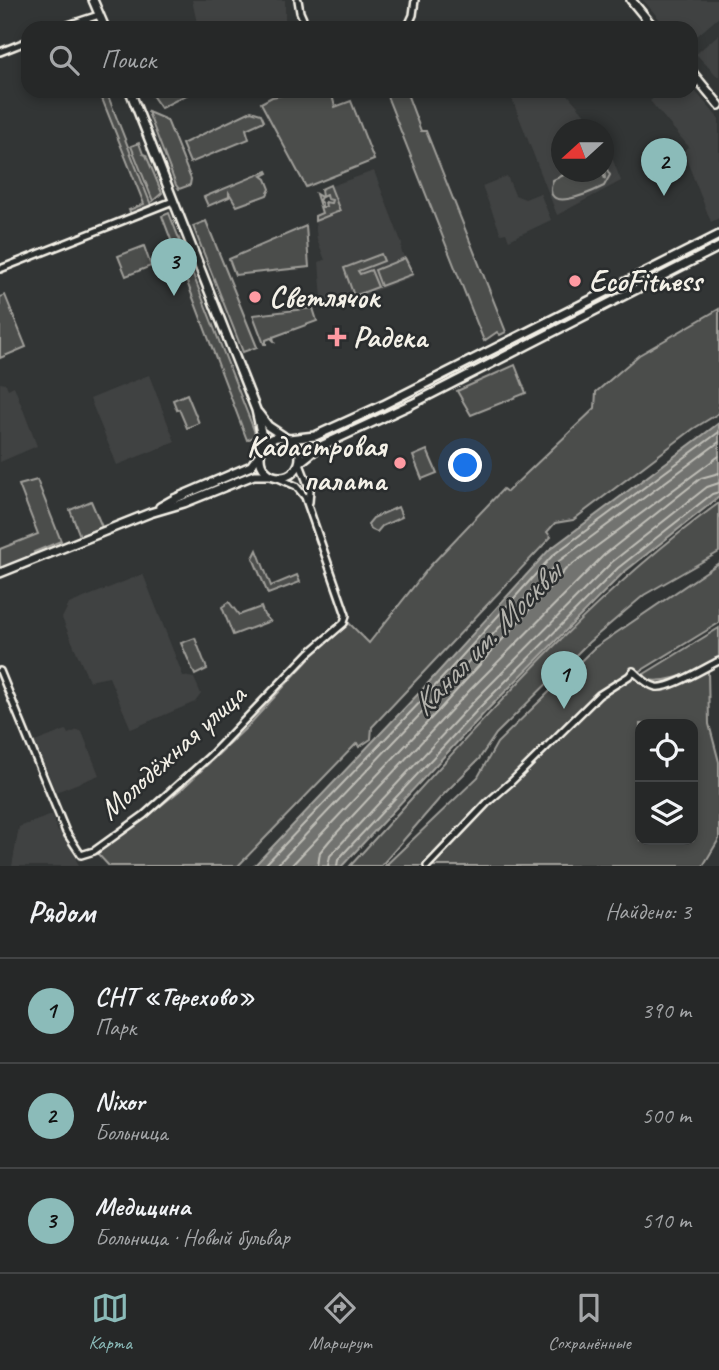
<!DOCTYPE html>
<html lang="ru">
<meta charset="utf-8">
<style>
:root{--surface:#262828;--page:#323434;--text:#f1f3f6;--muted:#a4a6a8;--line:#424445;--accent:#8bbbb9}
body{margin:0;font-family:Caveat,sans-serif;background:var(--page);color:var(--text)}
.controls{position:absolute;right:21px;bottom:21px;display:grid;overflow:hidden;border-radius:14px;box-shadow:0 4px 10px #0003}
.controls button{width:63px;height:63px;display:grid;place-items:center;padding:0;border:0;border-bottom:2px solid var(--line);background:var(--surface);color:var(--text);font:35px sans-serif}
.compass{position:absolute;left:551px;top:119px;width:63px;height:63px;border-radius:50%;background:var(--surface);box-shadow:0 4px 10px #0003;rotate:249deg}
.you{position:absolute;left:466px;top:466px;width:24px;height:24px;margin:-18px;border:5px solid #fff;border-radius:50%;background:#1a73e8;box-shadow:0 0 0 10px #1a73e833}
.badge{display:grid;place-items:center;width:46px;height:46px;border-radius:50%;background:var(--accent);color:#111;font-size:23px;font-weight:700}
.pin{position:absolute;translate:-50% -58px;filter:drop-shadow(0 2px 4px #0008)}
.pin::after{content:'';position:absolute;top:37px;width:24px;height:21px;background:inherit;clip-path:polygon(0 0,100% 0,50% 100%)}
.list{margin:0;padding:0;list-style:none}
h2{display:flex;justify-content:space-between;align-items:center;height:91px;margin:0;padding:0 28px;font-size:30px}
h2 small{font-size:23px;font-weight:400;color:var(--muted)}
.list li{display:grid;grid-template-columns:46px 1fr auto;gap:21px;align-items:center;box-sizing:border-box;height:105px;padding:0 28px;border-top:2px solid var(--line)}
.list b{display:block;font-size:26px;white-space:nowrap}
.list p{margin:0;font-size:23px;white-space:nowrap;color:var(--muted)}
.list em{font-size:23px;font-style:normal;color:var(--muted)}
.icon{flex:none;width:38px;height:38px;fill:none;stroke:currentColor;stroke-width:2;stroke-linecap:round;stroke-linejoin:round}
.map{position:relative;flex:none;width:719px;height:866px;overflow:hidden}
.search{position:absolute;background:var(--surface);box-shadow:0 4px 10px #0003;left:21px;right:21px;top:21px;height:77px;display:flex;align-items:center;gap:18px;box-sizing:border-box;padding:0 24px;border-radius:21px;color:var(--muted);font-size:26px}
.sheet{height:406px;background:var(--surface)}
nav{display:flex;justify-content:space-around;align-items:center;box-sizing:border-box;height:98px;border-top:2px solid var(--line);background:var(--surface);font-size:19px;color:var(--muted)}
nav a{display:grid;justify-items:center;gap:4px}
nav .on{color:var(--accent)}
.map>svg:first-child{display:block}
.built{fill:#404242}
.green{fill:#4b4d4c;stroke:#a09f9a;stroke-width:2;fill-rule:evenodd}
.water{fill:#727370;stroke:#a6a5a0;stroke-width:2}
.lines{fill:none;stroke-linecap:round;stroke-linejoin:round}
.shore{stroke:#c0bfb8;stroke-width:2}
.minor-casing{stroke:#f4f1e8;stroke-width:10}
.major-casing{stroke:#f4f1e8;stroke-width:12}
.minor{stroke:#2a2d2e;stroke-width:5}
.major{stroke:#2a2d2e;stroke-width:7}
.poi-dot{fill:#ff9aa2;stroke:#2a2d2e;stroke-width:2.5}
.labels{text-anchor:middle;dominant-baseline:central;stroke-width:5;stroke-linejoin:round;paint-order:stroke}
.poi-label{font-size:30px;font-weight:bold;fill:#f4f1e8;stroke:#2a2d2e;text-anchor:start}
.street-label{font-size:30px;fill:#f4f1e8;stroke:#2a2d2e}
.water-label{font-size:32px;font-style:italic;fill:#b3b2ac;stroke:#2a2d2e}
</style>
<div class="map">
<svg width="719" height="866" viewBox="0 0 719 866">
<rect width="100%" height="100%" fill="#323535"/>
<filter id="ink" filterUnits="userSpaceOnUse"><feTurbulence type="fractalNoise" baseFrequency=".0143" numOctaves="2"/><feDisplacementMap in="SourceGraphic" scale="14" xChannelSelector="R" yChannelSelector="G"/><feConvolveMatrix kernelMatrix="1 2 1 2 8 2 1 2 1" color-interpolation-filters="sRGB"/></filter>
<g filter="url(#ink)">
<!-- built -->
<g class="built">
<path d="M192 0H285V23L287 28H198Z"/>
<path d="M643 0H719V17L691 41V28H667Z"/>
<path d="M719 34V78L696 54Z"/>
<path d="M691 86 719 119V218L711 222 683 151 689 147 650 101 662 91H691Z"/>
<path d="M509 91H565L597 129 562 130V172H604V137L621 181 557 215Z"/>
<path d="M374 171 402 244 401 250 404 257 407 258 414 276 323 311 319 262 325 260 317 239 315 221 340 211 331 186Z"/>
<path d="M507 176 515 195 525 199 540 193 551 220 509 240 506 233 501 234 482 186Z"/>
<path d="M149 375 175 442 117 465 90 399Z"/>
<path d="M0 383 6 384 8 389 14 386 37 446 0 462Z"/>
<path d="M143 574 183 676 194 678 201 694 195 702 131 729 109 677 89 681 62 618 69 604Z"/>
<path d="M66 730 68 734 78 730 82 732 99 775 56 792 35 742Z"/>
<path d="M52 815 58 832 63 830 79 866H12L19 827Z"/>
</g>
<!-- green -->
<g class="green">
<path d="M99 91H106L151 205 131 214 129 210 144 204Z"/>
<path d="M149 91H194L161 108Z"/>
<path d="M302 91 307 94 331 91 335 107 351 101 374 160 306 187 261 103 272 97Z"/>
<path d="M385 91H406L421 131H426L506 332 500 335 497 332 484 341Z"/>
<path d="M251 111 261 114 264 121 246 129 249 139 190 163 182 144Z"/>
<path d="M148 112 167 120 191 179 190 185 179 189 176 185Z"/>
<path d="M139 143 143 154 146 155 162 193 153 201 131 146Z"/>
<path d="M604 164 610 175 604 186C592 192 540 216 553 180L570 172H602L605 179Z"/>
<path d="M267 171 268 173 262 176 266 179 270 189 267 195 237 206 229 193V197L208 206 204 197Z"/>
<path d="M330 185 340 211 315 221V216L322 213 316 194 321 197 319 201 322 203V207H326L325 202 331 203 332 200 327 199 326 195 322 197 321 189Z"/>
<path d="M169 213 252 425 256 436 247 440 162 216Z"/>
<path d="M206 221 257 347 243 352 193 226Z"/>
<path d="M306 226 309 267 235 275 229 259Z"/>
<path d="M144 246 151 266 126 276 118 256Z"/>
<path d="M381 254 384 261 358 271 360 274 371 270 378 287 354 296 344 268Z"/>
<path d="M405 258 413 274 381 286 375 270Z"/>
<path d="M5 295 26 347 0 358V297Z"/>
<path d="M313 308 317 321 273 337 274 341 271 338 266 340V344H264L253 315Z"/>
<path d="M719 309V413L693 429 573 520 555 523 547 532 551 537 372 727 371 739 359 747 357 743 238 866H109L96 852 144 819 183 788 248 726 312 656 349 623 369 643 430 566 503 489 507 492 595 408 596 392 639 355Z"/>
<path d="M515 365 526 393 471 415 457 391Z"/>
<path d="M187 394 199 423 187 428 179 409 177 410 173 400Z"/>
<path d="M427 450 437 473 422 479 413 456Z"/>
<path d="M37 480 61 541 34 552 35 555 0 570V549L38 534 19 485Z"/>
<path d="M91 501 102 527 80 536 70 510Z"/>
<path d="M719 503V552L644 595 589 642 496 734 479 759 440 798 381 866H350C466 740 579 604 719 503Z"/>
<path d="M398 507 402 517 382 526 377 532 370 529 368 524 373 518Z"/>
<path d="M257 550 271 586 297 575 300 582 268 594 253 558Z"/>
<path d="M719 563V623L634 675C659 702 680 683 708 670L709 724 719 762V839L703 866H385L478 777 497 743 594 648ZM640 724H693V840H640Z"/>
<path d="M229 602 239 615 261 607 264 615 270 621 233 635 222 607Z"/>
<path d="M719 628V659L717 661C694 670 672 684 647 680L644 674Z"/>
<path d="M195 638 207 669 195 675 181 643Z"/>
</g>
<!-- water -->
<path class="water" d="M719 423V497L623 573 488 709 342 866H254L420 692 549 550Z"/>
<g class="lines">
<!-- shore -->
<g class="shore">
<path d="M264 866 425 697 553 555 719 432"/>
<path d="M276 866 431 703 559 561 719 442"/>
<path d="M291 866 439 710 566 569 719 456"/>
<path d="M318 866 320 852 330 840 469 691 604 555 701 478 719 473"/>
<path d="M328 866 330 856 338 847 477 698 612 562 707 487 719 483"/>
<path d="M337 866 338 860 344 853 483 704 618 568 712 494 719 492"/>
</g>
<defs>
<g id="minor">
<path d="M298 0 300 12 307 28"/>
<path d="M59 28 99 15"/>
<path d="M407 28 413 15 415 0"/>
<path d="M0 52 28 41"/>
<path d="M0 269 173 201"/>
<path d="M300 464 310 490 309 502"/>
<path d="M0 671 66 832 81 855 94 851 144 815 211 755 309 653 344 623 346 615 305 497 296 486 276 477"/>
<path d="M427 866 488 802 511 782 599 695 629 676 633 671C640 677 647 685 656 687 671 689 704 668 719 661"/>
</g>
<g id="major">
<path d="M93 0 105 28"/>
<path d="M631 0 654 28"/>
<path d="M691 71 719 105"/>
<path d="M130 91 256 410 262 437V449"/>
<path d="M258 413 268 426 283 436"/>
<circle cx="280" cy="457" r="20"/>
<path d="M289 439 315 436 383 405 719 235"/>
<path d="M300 462 319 447 412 404 719 247"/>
<path d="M160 507 174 499 251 466 259 455"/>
<path d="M0 573 150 513 184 503 254 475H270"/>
</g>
</defs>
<!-- minor casing -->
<use href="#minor" class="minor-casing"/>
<!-- major casing -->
<use href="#major" class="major-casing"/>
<!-- minor -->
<use href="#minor" class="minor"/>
<!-- major -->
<use href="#major" class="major"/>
</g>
</g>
<!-- markers -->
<g class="poi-dot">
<circle cx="575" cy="281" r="7"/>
<circle cx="255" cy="297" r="7"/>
<path d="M333.5 326.5h7v7h7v7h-7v7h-7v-7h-7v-7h7z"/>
<circle cx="400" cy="463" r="7"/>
</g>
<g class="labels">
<!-- poi labels -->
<g class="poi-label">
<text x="589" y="281">EcoFitness</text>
<text x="269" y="297">Светлячок</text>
<text x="353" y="337">Радека</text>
<text x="386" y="446" text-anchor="end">Кадастровая<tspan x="386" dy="34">палата</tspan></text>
</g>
<!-- street labels -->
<g class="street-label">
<text transform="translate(172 752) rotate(-42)">Молодёжная улица</text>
</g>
<!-- water labels -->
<g class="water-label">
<text transform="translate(486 639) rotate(-46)">Канал им. Москвы</text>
</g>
</g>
</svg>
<div class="controls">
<button><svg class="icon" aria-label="locate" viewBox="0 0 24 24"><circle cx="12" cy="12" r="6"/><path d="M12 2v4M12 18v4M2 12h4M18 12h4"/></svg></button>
<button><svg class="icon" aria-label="layers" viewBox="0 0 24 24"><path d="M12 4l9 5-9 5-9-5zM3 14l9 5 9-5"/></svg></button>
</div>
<svg class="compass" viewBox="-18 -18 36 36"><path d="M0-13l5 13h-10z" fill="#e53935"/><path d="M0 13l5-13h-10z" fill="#a4a6a8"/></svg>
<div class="you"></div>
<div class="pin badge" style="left:564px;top:709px">1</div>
<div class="pin badge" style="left:664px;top:196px">2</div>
<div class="pin badge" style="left:174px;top:296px">3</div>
<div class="search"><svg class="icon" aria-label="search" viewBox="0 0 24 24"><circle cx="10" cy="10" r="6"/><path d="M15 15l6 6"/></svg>Поиск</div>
</div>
<section class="sheet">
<h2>Рядом<small>Найдено: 3</small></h2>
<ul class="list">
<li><span class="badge">1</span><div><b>СНТ «Терехово»</b><p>Парк</p></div><em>390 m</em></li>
<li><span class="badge">2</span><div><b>Nixor</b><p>Больница</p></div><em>500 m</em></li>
<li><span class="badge">3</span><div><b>Медицина</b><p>Больница · Новый бульвар</p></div><em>510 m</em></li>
</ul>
</section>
<nav>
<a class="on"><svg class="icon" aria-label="map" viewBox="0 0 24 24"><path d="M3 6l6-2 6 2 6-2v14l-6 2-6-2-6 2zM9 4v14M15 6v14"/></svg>Карта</a>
<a><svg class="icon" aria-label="directions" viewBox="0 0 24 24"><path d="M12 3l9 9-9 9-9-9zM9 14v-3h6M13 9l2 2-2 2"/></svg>Маршрут</a>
<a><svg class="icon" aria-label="saved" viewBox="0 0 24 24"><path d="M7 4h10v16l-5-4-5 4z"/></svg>Сохранённые</a>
</nav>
